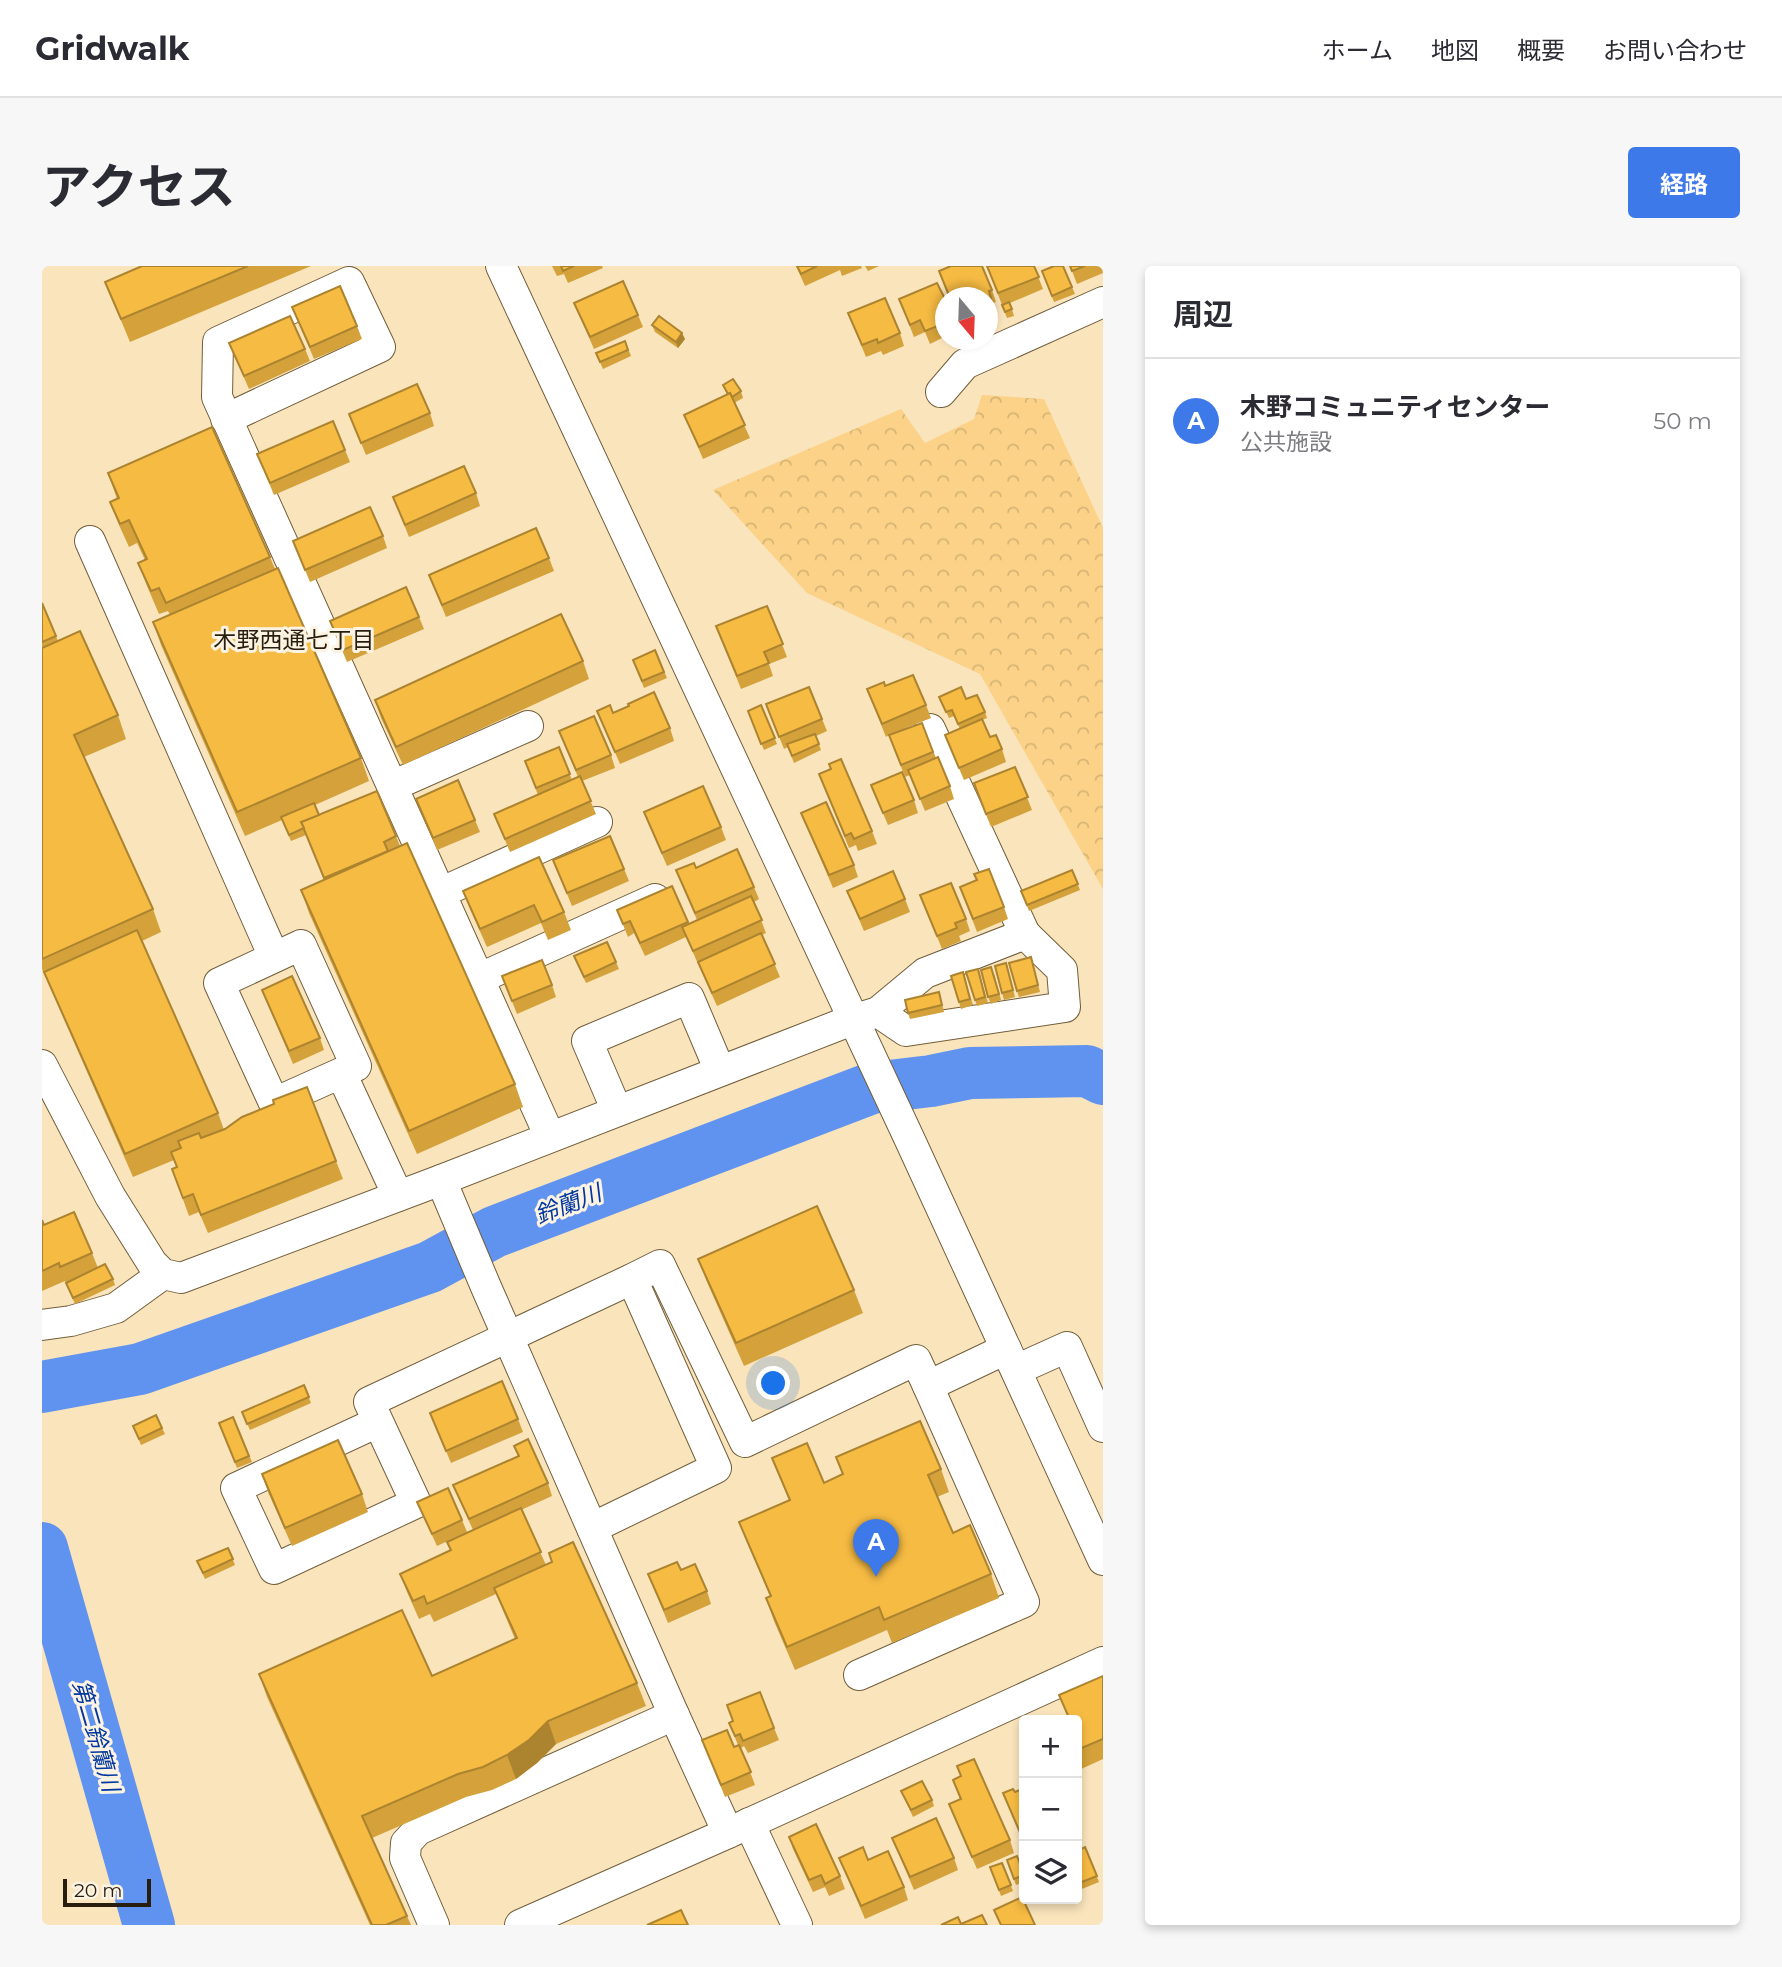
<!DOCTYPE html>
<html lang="ja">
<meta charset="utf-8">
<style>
:root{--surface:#fff;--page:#f7f7f7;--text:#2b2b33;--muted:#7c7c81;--line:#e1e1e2;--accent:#3e79e9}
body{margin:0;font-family:Montserrat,"Noto Sans JP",sans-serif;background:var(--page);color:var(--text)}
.controls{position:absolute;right:21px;bottom:21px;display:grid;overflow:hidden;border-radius:7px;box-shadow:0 4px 10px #0003}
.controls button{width:63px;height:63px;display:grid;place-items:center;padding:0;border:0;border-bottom:2px solid var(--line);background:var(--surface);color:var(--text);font:35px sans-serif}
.compass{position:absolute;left:893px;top:21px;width:63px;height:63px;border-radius:50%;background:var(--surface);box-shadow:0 4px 10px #0003;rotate:161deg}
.scale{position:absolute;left:21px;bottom:18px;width:88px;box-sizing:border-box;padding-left:7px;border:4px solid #271e10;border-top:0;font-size:19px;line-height:24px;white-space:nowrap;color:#271e10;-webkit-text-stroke:5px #fcf3e3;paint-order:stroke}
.you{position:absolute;left:732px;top:1118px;width:24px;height:24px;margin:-18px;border:5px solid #fff;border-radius:50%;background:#1a73e8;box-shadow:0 0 0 10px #1a73e833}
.badge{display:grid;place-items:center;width:46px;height:46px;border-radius:50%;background:var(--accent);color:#fff;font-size:23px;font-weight:700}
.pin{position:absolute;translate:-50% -58px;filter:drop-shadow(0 2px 4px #0008)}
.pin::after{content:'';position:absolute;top:37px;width:24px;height:21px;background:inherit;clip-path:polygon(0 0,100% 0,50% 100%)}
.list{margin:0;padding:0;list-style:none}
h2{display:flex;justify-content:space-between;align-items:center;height:91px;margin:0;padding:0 28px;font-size:30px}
h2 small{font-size:23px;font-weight:400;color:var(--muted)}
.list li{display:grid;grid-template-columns:46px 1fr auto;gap:21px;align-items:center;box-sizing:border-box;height:126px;padding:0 28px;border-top:2px solid var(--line)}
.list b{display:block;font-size:26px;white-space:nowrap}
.list p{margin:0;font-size:23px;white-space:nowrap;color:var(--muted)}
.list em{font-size:23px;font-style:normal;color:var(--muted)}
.icon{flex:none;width:38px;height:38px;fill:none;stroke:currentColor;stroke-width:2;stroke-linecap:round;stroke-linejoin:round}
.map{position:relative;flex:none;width:1061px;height:1659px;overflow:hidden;border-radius:7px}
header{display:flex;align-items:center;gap:42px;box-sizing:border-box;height:98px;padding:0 35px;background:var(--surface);border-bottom:2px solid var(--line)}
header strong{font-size:33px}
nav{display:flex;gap:38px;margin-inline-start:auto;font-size:24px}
.intro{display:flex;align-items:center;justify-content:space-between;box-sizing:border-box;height:168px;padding:0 42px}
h1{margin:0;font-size:49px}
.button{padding:18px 32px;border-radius:7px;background:var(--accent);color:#fff;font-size:24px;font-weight:700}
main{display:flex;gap:42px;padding:0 42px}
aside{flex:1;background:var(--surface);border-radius:7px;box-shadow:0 4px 10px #0003}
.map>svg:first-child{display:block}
.forest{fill:url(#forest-crowns)}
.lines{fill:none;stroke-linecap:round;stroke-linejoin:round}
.river{stroke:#6093ef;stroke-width:52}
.minor-casing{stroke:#715e3b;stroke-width:32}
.minor{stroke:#fff;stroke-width:30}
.wall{fill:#d4a13a}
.shaded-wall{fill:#ac832f}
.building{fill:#f6bb43;stroke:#ac832f;stroke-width:2}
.labels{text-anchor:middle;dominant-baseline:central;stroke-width:6;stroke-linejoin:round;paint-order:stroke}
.neighbourhood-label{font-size:23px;fill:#271e10;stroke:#fcf3e3}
.water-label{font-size:23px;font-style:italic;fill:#0037a0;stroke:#fcf3e3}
</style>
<header>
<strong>Gridwalk</strong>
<nav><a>ホーム</a><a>地図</a><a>概要</a><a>お問い合わせ</a></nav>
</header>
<div class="intro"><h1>アクセス</h1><a class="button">経路</a></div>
<main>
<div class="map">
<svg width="1061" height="1659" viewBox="0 0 1061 1659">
<defs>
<pattern id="forest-crowns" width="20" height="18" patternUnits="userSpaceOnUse" patternTransform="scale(1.75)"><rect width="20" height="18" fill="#fbd287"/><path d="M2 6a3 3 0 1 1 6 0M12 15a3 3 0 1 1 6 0" fill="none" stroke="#d7b474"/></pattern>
</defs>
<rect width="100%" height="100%" fill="#fae4bc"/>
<!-- forest -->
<path class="forest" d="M940 129 1002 133 1061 262V623L938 408 765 327 671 224 859 143 883 177 932 153Z"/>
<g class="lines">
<!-- river -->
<g class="river">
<path d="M0 1121 98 1103 388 1001 452 966 830 822 889 815 928 807 1045 805 1061 813"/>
<path d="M0 1282 107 1659"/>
</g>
<defs>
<g id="minor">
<path d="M459 0 867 872 1061 1294"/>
<path d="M899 126 923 98 1061 36"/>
<path d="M184 153 338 81 307 16 176 76 175 131 508 871"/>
<path d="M48 275 232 691"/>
<path d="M350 520 486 460"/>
<path d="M398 627 555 556"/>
<path d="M436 713 613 633"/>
<path d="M836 746 864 765 1023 741 1020 704 983 668"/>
<path d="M0 799 68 930 110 997 121 1008 139 1012 399 914 810 754 836 746 883 707 983 668 888 463"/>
<path d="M299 807 314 800 259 679 177 717 232 837 299 807 356 930"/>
<path d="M575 845 545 775 647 732 678 805"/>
<path d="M399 914 444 1021 632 1449 686 1567"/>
<path d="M590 1013 618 999 703 1176 874 1094 886 1120 964 1083"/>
<path d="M0 1059 29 1055 74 1042 121 1008"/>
<path d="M974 1104 1025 1081 1061 1161"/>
<path d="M336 1156 194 1222 232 1303 374 1237 327 1136 590 1013 674 1202 550 1262"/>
<path d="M817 1409 982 1336 886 1120"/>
<path d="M707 1557 755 1659"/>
<path d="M392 1659 363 1592 364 1577 376 1564 632 1449"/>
<path d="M478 1659 686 1567 1061 1396"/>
</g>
</defs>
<!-- minor casing -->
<use href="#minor" class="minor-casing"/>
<!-- minor -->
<use href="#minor" class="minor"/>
</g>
<!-- wall -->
<g class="wall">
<path d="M100 0H269L88 76 63 16Z"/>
<path d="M510 0H560L561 2 526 17 522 8 515 10Z"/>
<path d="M754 0H819L820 2 800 10 798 4 763 20Z"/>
<path d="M823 0H837L826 5Z"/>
<path d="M945 0H992L1001 23 968 37 972 50 965 52Z"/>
<path d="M1021 0 1033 28 1012 36 1000 5Z"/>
<path d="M1028 0H1061V7L1035 18Z"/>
<path d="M897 5 950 24 954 36 951 37 954 44 946 48V32H908Z"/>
<path d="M857 33 904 35V65L898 67 900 72 888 78 883 66 872 71Z"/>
<path d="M532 37 596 49 601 61 552 83Z"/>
<path d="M250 41 315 60 320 73 272 93Z"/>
<path d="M806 47 858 67 862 80 841 89 839 85 824 91Z"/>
<path d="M610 59 643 73 636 82 613 66Z"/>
<path d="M913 74H922L923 77 916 80Z"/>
<path d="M583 75 589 90 561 103 554 87Z"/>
<path d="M187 77 263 83 268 95 207 123Z"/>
<path d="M681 119 699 125 701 132 692 137 708 172 661 193 642 149 685 129Z"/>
<path d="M388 147 392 160 324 189 307 148Z"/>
<path d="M303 184 308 196 232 229 215 188Z"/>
<path d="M66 207 228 291 233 303 319 492 327 515 273 539 277 549 354 570 358 580 473 818 481 841 375 888 267 647 259 624 282 614 264 569 249 575 240 554 203 570 119 379 111 356 128 349 126 345 117 348 105 320 96 297 103 294 95 277 87 281 77 259 68 236 75 233Z"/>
<path d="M434 227 438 240 367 271 351 231Z"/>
<path d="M341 270 345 282 268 316 251 275Z"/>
<path d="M507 292 512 305 404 351 387 309Z"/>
<path d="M0 337 16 375 76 449 84 473 42 491 111 643 119 666 100 675 176 847 182 864 294 895 301 913 166 967 157 946 147 950 130 903 135 901 132 894 91 911 0 703Z"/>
<path d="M725 340 745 391 727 398 731 410 699 423 674 360Z"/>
<path d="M377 351 382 363 305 396 288 355Z"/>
<path d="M613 384 625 412 602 422 591 394Z"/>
<path d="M541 395 547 413 361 499 339 452 333 434Z"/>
<path d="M843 420 884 439 889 452 861 463 880 457 894 492 908 520 912 533 883 545 868 509 863 511 847 469 844 471 825 423Z"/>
<path d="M897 431 924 433 943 446 945 452 940 454 948 471 960 483 964 496 922 514 903 469 918 463 912 450 907 452Z"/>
<path d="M724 438 780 453 785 465 774 470 779 484 752 497 746 481 742 483Z"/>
<path d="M719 439 735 478 722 484 706 445Z"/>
<path d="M587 440 628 462 632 475 578 498 555 445 571 447Z"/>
<path d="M517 465 569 489 573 502 540 515 554 548 468 586 452 548 496 529 483 495 517 481 530 514 536 511Z"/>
<path d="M973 501 990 544 949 561 932 517Z"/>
<path d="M777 508 830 565 835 578 816 585 814 579 807 582Z"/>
<path d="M829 519 872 534 876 547 846 559Z"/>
<path d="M374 533 433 554 438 566 395 584Z"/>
<path d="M602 546 679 561 684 574 625 600Z"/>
<path d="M759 547 812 599 816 611 791 622Z"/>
<path d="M511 594 582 603 587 615 530 640Z"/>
<path d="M654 602 712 621 717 633 712 636 724 667 720 669 738 711 675 740 644 671 603 690 592 667 586 671 575 644 630 620 647 658 655 654 634 604Z"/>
<path d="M1030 604 1038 624 987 645 979 625Z"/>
<path d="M934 614 962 641 966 653 935 666 918 621Z"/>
<path d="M421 625 522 646 529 664 506 674 499 657 445 681 428 643Z"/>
<path d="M805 625 863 633 868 646 822 665Z"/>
<path d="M878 629 924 653 928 665 917 670 919 675 900 683Z"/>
<path d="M565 676 577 703 544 717 535 697Z"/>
<path d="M989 691 998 726 977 731 975 725Z"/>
<path d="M966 704 973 731 962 734 960 727Z"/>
<path d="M921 706 931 739 919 743 917 736Z"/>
<path d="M952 707 959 734 949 738 946 731Z"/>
<path d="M938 709 946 737 935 740 933 734Z"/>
<path d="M460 710 510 719 514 731 475 748Z"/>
<path d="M220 724 278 772 282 784 251 798Z"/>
<path d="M897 726 902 746 868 753 866 747Z"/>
<path d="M0 954 2 959 50 987 56 1002 71 1013 73 1019 33 1038 23 1015 0 1025Z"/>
<path d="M656 993 812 1024 821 1047 702 1100 665 1016Z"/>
<path d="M262 1119 269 1137 208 1164 200 1146Z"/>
<path d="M388 1147 476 1153 481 1166 409 1197Z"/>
<path d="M191 1151 210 1196 195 1202 177 1157Z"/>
<path d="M91 1160 120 1162 123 1168 99 1179Z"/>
<path d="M472 1180 506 1217 510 1230 479 1244 504 1299 510 1296 507 1287 595 1417 604 1440 514 1478 495 1497 474 1513 450 1524 424 1531 330 1572 369 1659H328L225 1431 217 1408 390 1410 473 1373 454 1328 392 1356 388 1348 377 1353 365 1326 358 1308 409 1285 405 1276 431 1264 411 1219 476 1190Z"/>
<path d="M794 1191 899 1203 907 1226 895 1231 911 1267 949 1308 957 1332 850 1377 845 1364 753 1404 732 1355 724 1332 728 1330 706 1279 697 1256 747 1234 730 1192 782 1217 800 1208Z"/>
<path d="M220 1208 320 1228 326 1246 250 1280 226 1226Z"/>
<path d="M375 1236 420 1254 425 1266 395 1280Z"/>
<path d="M186 1282 193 1299 163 1313 155 1295Z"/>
<path d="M639 1304 665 1325 669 1338 626 1357 606 1308Z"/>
<path d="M1061 1410V1493L1037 1504 1035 1500V1454H1027L1017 1429Z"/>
<path d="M685 1439 732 1462 737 1474 706 1487 702 1480 699 1482 713 1519 683 1531 660 1474 692 1481 696 1479 687 1457 691 1456Z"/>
<path d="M911 1514 968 1574 972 1587 935 1603 907 1538 918 1533Z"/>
<path d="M982 1522V1578L961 1527 973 1526Z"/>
<path d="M859 1525 890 1534 892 1540 871 1551Z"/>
<path d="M747 1571 798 1610 803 1623 787 1630 783 1621 771 1626 751 1583Z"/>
<path d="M850 1572 912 1592 916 1604 872 1624Z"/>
<path d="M1043 1581 1057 1616 1035 1625V1585Z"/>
<path d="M975 1590 982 1610V1616L974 1619 965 1594Z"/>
<path d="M797 1592 826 1594 862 1621 866 1634 823 1653Z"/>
<path d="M960 1597 971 1625 959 1630 948 1601Z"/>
</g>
<!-- shaded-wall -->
<g class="shaded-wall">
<path d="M640 67 643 73 636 82 634 76Z"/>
<path d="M506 1455 514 1478 495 1497 474 1513 465 1489Z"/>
</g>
<!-- building -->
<g class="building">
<path d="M100 0H206L79 53 63 16Z"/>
<path d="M519 0H532L521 5Z"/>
<path d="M755 0H775L759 8Z"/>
<path d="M909 0H940L950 24 947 25 949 32 946 34V32H908L897 5Z"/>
<path d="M945 0H992L997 11 956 27Z"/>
<path d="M1012 0H1021L1030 21 1010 30 1000 5Z"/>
<path d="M1028 0H1043L1030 5Z"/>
<path d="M581 15 596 49 548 71 532 37Z"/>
<path d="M895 17 904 35V51L894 55 896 60 883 65 878 54 868 59 857 33Z"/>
<path d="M298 20 315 60 268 81 250 41Z"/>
<path d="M843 32 858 67 836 77 835 73 820 79 806 47Z"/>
<path d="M967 36 970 43 963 46 960 39Z"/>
<path d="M248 50 263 83 202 110 187 77Z"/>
<path d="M617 50 640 67 634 76 610 59Z"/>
<path d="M583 75 586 84 558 96 554 87Z"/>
<path d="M691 113 699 125 690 131 688 127 686 128 681 119Z"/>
<path d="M375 118 388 147 319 177 307 148Z"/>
<path d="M688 127 703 159 657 181 642 149Z"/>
<path d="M291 155 303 184 228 217 215 188Z"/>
<path d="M170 161 228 291 124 337 117 322 109 325 96 297 105 293 87 254 78 258 68 236 77 232 66 207Z"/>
<path d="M422 200 434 227 363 259 351 231Z"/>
<path d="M328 241 341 270 263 304 251 275Z"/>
<path d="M494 262 507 292 400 339 387 309Z"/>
<path d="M236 302 319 492 195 546 111 356Z"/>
<path d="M364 321 377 351 301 384 288 355Z"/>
<path d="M0 337 14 370 0 376Z"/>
<path d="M725 340 741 378 722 386 727 397 695 410 674 360Z"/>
<path d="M519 348 541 395 354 481 333 434Z"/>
<path d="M38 365 76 449 32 469 111 643 0 693V382Z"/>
<path d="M613 384 622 406 600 415 591 394Z"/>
<path d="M871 409 884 439 840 458 825 423 842 416 843 420Z"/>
<path d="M767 421 780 453 737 471 724 438Z"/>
<path d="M919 421 924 433 935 429 943 446 916 458 910 444 904 446 897 431Z"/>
<path d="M612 426 628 462 573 486 555 445 568 439 571 447 587 440 586 438Z"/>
<path d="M719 439 733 472 719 478 706 445Z"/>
<path d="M552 450 569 489 534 504 517 465Z"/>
<path d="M940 453 948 471 954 469 960 483 917 502 903 469Z"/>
<path d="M880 457 891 486 859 499 847 469Z"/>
<path d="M773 468 777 478 750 490 745 478Z"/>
<path d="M517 481 528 508 494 522 483 495Z"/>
<path d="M896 491 908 520 878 533 866 504Z"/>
<path d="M799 493 830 565 812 573 809 567 803 570 777 508 789 503 787 498Z"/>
<path d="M973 501 986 531 944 548 932 517Z"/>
<path d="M860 506 872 534 841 547 829 519Z"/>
<path d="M538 510 549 535 463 573 452 548Z"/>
<path d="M416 514 433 554 391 572 374 533Z"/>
<path d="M661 520 679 561 620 587 602 546Z"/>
<path d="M335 525 354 570 342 576 346 585 282 612 259 556Z"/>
<path d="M784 536 812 599 787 609 759 547Z"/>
<path d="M272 537 277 549 259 556 262 562 247 569 239 551Z"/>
<path d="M568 570 582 603 525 627 511 594Z"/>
<path d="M365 577 473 818 367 865 259 624Z"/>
<path d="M695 583 712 621 653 647 634 604 652 597 654 602Z"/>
<path d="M497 591 522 646 500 656 492 639 438 663 421 625Z"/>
<path d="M947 603 962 641 931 653 918 621 935 614 932 608Z"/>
<path d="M1030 604 1036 618 985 639 979 625Z"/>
<path d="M851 605 863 633 818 653 805 625Z"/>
<path d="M909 617 924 653 913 657 915 662 895 670 878 629Z"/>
<path d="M630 620 646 656 598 677 588 655 581 658 575 644Z"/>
<path d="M709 630 720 654 651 685 640 661Z"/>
<path d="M95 664 176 847 83 888 2 706Z"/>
<path d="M719 667 733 698 670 727 656 696Z"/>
<path d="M565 676 574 696 542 711 532 690Z"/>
<path d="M989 691 996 719 975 725 967 697Z"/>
<path d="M500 694 510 719 470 735 460 710Z"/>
<path d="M964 697 971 724 960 727 953 700Z"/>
<path d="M949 701 957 728 946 731 939 704Z"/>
<path d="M936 703 943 731 933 734 924 706Z"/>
<path d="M921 706 928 733 917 736 909 710Z"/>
<path d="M250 710 278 772 247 785 220 724Z"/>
<path d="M897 726 900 739 866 747 863 734Z"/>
<path d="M265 821 294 895 159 949 151 928 141 932 130 903 135 901 129 886 139 882 136 875 157 867 159 872 183 863 200 851 232 838 231 834Z"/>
<path d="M775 940 812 1024 694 1077 656 993Z"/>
<path d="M32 946 50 987 18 1001 17 997 0 1005V954L2 959Z"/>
<path d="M63 998 71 1013 31 1032 24 1017Z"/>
<path d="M460 1115 476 1153 404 1185 388 1147Z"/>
<path d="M262 1119 267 1131 205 1158 200 1146Z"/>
<path d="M114 1149 120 1162 97 1173 91 1160Z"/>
<path d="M191 1151 207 1190 193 1196 177 1157Z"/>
<path d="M878 1155 899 1203 886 1209 911 1267 928 1259 949 1308 842 1354 837 1341 745 1381 724 1332 729 1330 697 1256 748 1234 730 1192 765 1177 782 1217 801 1208 794 1191Z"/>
<path d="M486 1173 506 1217 427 1253 411 1219 477 1190 472 1180Z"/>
<path d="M296 1174 320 1228 243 1262 220 1208Z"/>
<path d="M406 1222 420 1254 390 1268 375 1236Z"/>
<path d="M479 1242 499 1286 385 1338 382 1330 371 1335 358 1308 409 1284 405 1276Z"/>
<path d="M531 1276 595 1417 506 1455 487 1474 465 1489 441 1501 416 1508 320 1550 365 1650 344 1659H330L217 1408 360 1344 390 1410 475 1372 452 1322 510 1296 507 1287Z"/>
<path d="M186 1282 191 1293 161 1307 155 1295Z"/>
<path d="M635 1296 639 1304 653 1298 665 1325 622 1344 606 1308Z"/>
<path d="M1061 1410V1473L1035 1484V1454H1028L1017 1429Z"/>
<path d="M718 1426 732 1462 701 1475 698 1468 693 1470 687 1457 691 1455 685 1439Z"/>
<path d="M685 1464 692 1481 697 1479 709 1506 679 1519 660 1474Z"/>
<path d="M932 1493 968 1574 930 1591 907 1538 919 1533 911 1514 919 1510 915 1500Z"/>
<path d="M880 1515 890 1534 869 1544 859 1525Z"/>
<path d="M982 1522V1570L980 1571 961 1527 971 1523 973 1526Z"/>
<path d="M894 1552 912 1592 868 1611 850 1572Z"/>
<path d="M774 1558 798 1610 783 1618 779 1609 767 1614 747 1571Z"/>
<path d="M821 1581 826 1594 846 1585 862 1621 819 1640 797 1592Z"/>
<path d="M1043 1581 1055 1610 1035 1618V1585Z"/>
<path d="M975 1590 982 1609 972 1613 965 1594Z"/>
<path d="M960 1597 969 1619 957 1624 948 1601Z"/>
<path d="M980 1631 993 1659H959L952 1644Z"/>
<path d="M639 1644 646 1659H605Z"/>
<path d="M940 1649 945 1659H899L916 1651 919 1658Z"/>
</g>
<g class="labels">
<!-- neighbourhood labels -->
<g class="neighbourhood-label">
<text x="252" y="374">木野西通七丁目</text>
</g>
<!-- water labels -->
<g class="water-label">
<text transform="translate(526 938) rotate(-21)">鈴蘭川</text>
<text transform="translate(54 1470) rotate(74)">第二鈴蘭川</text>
</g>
</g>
</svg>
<div class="controls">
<button>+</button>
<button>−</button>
<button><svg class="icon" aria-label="layers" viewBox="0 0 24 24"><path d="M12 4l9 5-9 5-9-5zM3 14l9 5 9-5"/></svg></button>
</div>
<svg class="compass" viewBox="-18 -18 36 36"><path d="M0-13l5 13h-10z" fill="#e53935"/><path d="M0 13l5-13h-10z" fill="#7c7c81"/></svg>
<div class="scale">20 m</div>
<div class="you"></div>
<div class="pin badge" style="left:834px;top:1311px">A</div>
</div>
<aside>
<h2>周辺<small></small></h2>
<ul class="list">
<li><span class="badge">A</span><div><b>木野コミュニティセンター</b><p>公共施設</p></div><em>50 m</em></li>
</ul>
</aside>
</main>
